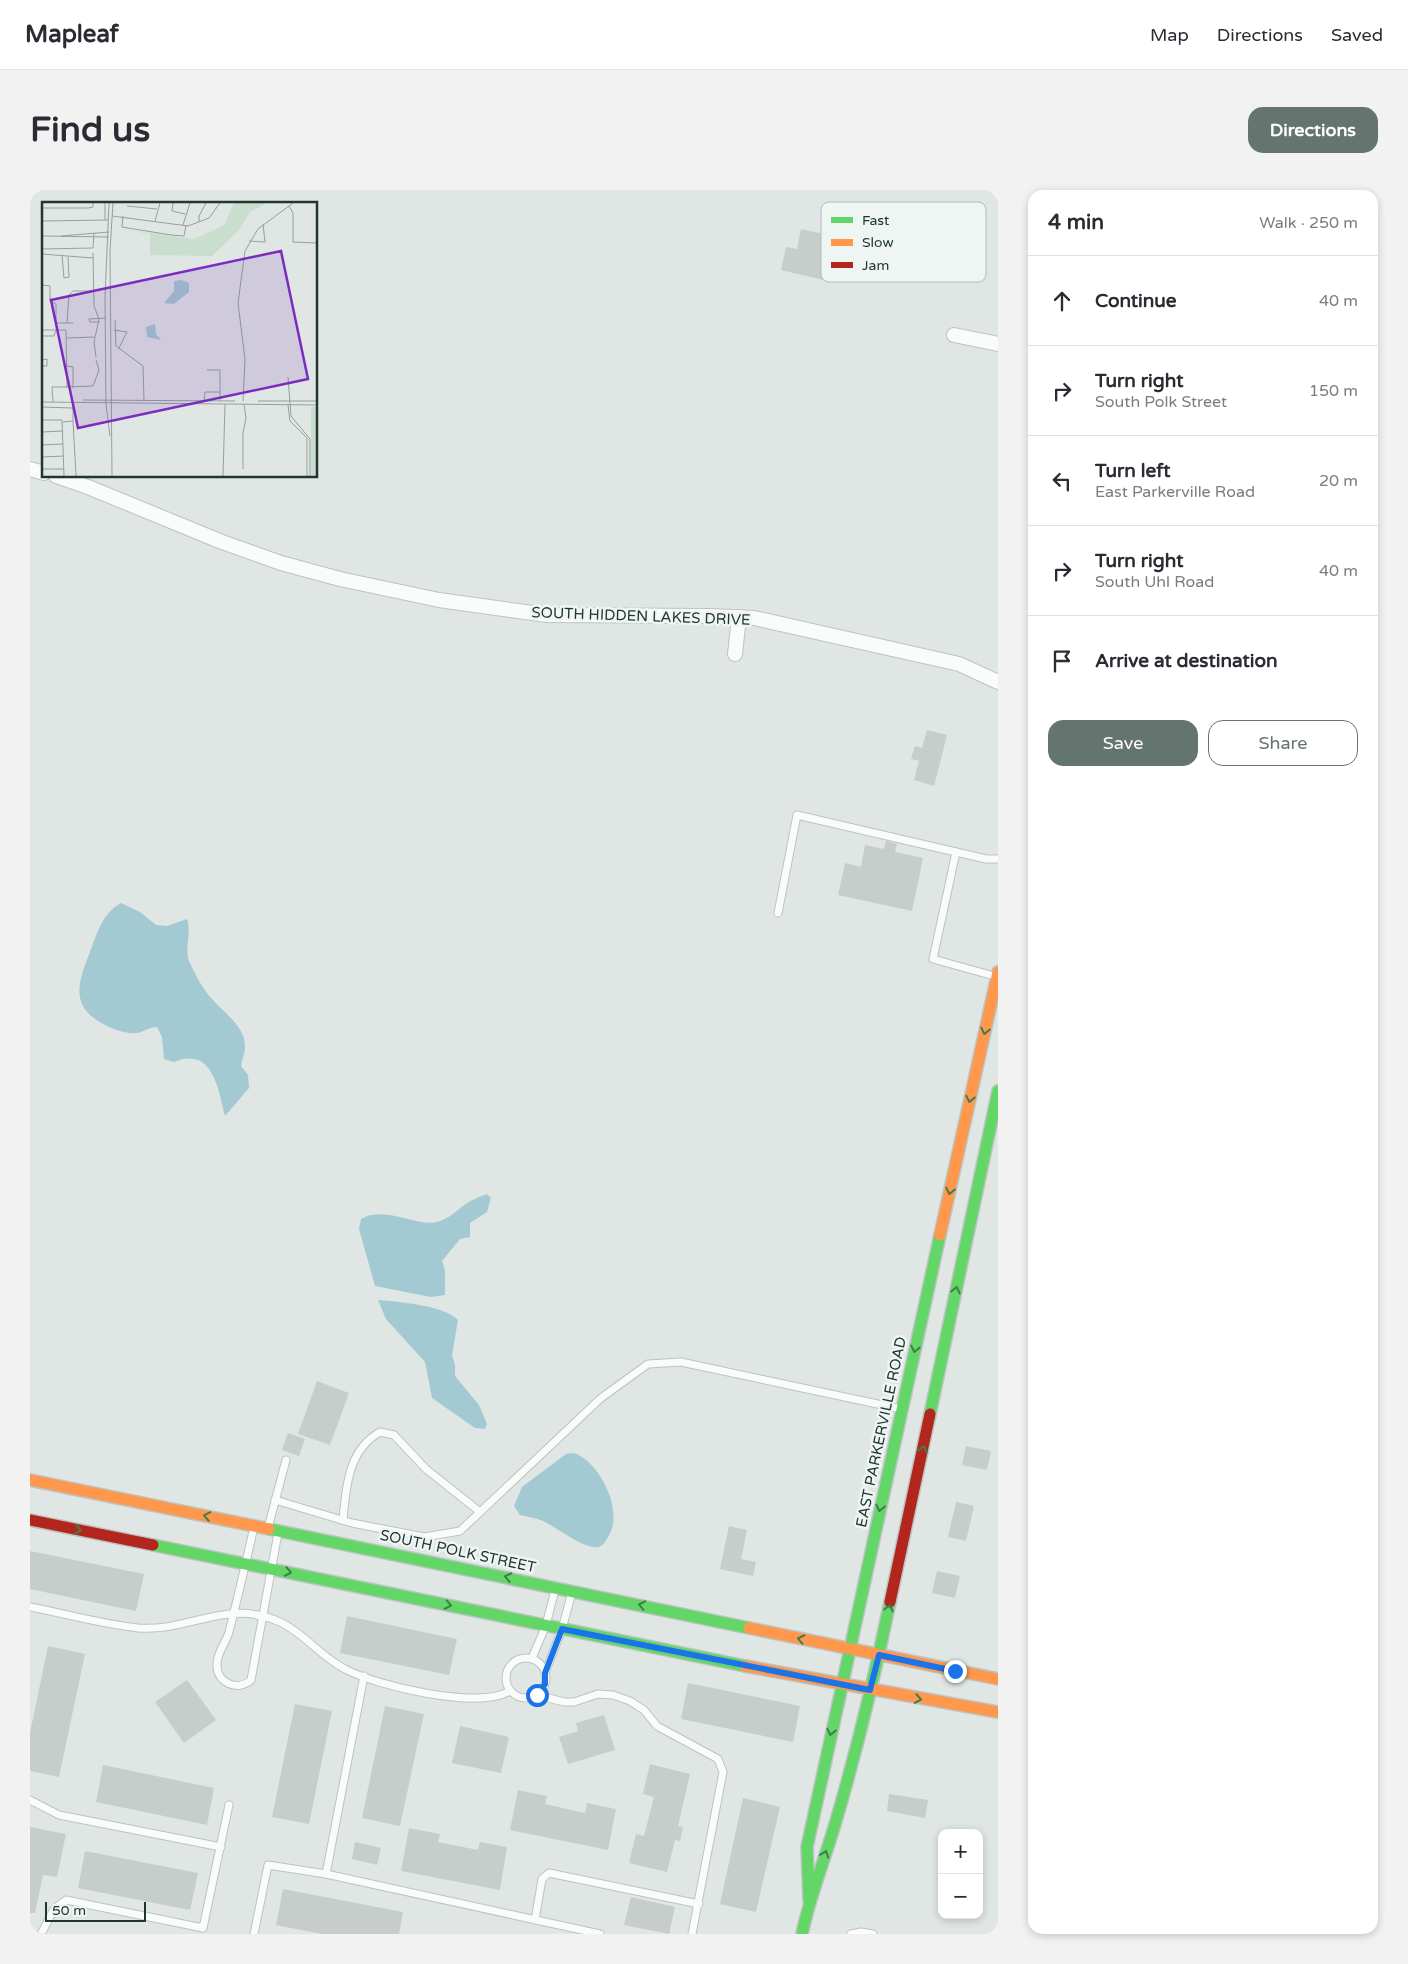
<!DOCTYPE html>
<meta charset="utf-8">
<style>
:root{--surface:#fff;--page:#f2f2f3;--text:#2b2b33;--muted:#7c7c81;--line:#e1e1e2;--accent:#64746f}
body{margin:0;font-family:"Varela Round",sans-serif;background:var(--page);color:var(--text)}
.controls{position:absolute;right:15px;bottom:15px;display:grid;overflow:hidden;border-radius:10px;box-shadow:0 2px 8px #0003}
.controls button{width:45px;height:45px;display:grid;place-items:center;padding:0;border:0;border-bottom:1px solid var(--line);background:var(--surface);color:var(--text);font:25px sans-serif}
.scale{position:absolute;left:15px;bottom:12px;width:101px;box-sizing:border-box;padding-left:5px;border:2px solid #213631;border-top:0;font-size:14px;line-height:18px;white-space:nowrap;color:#213631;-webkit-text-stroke:4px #eef5f2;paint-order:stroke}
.stop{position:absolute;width:15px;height:15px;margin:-11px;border:4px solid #1a73e8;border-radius:50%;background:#fff}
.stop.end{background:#1a73e8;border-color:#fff;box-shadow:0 1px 5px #0008}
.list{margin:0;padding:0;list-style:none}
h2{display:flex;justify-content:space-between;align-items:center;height:65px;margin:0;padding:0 20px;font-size:21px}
h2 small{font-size:16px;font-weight:400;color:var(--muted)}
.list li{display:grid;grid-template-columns:32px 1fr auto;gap:15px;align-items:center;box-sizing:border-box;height:90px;padding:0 20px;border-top:1px solid var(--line)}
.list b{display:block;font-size:19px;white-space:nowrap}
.list p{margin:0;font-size:16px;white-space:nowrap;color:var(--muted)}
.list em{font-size:16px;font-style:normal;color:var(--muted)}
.actions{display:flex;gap:10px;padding:15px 20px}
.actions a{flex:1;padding:11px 0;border:1px solid var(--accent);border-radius:15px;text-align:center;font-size:18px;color:var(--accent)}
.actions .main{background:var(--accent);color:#fff}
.icon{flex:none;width:28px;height:28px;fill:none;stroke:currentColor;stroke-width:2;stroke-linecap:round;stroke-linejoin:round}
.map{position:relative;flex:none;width:968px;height:1744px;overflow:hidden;border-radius:15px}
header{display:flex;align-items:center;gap:30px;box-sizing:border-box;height:70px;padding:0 25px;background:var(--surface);border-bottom:1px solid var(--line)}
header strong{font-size:24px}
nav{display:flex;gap:28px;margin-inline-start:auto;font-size:18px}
.intro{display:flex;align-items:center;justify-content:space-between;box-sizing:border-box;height:120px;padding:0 30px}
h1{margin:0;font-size:35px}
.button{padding:12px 22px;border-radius:15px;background:var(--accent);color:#fff;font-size:18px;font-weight:700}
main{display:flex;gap:30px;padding:0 30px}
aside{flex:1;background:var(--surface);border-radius:15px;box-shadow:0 2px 8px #0003}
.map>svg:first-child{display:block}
.water{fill:#a3cad2}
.building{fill:#c7cdcb}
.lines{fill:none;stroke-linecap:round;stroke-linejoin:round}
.lane-casing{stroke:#bdc3c0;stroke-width:9}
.street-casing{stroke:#bdc3c0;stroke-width:16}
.fast-casing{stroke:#bdc3c1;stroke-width:14}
.slow-casing{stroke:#bdc3c1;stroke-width:14}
.jam-casing{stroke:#bdc3c1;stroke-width:14}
.lane{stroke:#fafbfb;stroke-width:7}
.street{stroke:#fafbfb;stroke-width:14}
.fast{stroke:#63d668;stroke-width:11}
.slow{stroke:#ff974d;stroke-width:11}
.jam{stroke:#b3261e;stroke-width:11}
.oneway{stroke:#3f7e4a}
.route{stroke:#1a73e8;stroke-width:6}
.labels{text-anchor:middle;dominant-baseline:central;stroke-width:5;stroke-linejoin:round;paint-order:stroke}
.street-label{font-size:15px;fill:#213631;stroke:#eef5f2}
.inset-road{fill:none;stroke:#94a09c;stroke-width:1}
.view{fill:#7b2cbf;fill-opacity:0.15;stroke:#7b2cbf;stroke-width:2.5}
.inset-edge{fill:none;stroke:#213631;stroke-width:2.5}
.key{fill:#eef5f2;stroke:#b0bcb8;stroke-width:1}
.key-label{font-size:14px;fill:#213631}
</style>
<header>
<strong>Mapleaf</strong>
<nav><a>Map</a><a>Directions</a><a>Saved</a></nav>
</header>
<div class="intro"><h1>Find us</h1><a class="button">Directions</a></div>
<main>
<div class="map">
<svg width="968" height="1744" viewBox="0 0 968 1744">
<rect width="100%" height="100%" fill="#e0e6e3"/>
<!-- water -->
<g class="water">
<path d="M91 713 110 722 126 735 137 736 157 729C162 744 154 758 159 771 164 782 172 798 181 808 192 821 216 837 215 857 215 863 212 870 211 876L218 885 219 898 195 926C188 899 183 856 144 872L134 869 132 847 127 837C118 837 113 843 106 843 96 844 82 839 73 834 38 815 49 791 61 759 68 741 73 723 91 713Z"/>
<path d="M457 1004 461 1008 457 1022 440 1033V1047L430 1049 412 1071 415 1080V1105L401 1107 345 1096 329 1039 331 1029C354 1015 387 1037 407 1032 419 1029 427 1020 437 1013 443 1009 450 1007 457 1004Z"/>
<path d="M348 1110C369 1112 413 1115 428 1130L422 1165 425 1175V1186L449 1215 457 1234 455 1239 445 1238 402 1208 395 1172 356 1129Z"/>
<path d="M544 1263C570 1272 595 1322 578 1347 576 1351 573 1356 568 1357 555 1360 526 1337 513 1331 506 1328 498 1327 490 1325L484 1316 492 1297 536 1264Z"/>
</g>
<!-- building -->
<g class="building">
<path d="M771 39 803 46 793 90 751 80 756 57 767 59Z"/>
<path d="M897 540 917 545 904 596 884 590 889 571 881 569 885 556 892 558Z"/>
<path d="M856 651 867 654 865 662 893 668 882 721 808 705 815 673 831 677 835 655 854 659Z"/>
<path d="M287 1191 319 1203 300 1255 268 1244Z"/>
<path d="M258 1243 275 1249 269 1266 252 1260Z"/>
<path d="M936 1256 961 1261 957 1280 932 1275Z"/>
<path d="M926 1312 944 1316 936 1351 918 1347Z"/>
<path d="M699 1336 717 1340 711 1369 726 1372 723 1386 690 1379Z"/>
<path d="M0 1361 114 1384 106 1421 0 1399Z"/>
<path d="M907 1381 930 1386 925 1408 902 1403Z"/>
<path d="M317 1426 427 1449 419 1485 310 1463Z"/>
<path d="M18 1456 55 1464 29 1587 0 1581V1543Z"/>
<path d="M157 1490 186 1530 154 1553 125 1512Z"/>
<path d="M658 1493 770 1516 763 1552 651 1529Z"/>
<path d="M265 1514 302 1521 279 1634 242 1627Z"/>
<path d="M355 1516 394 1524 370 1636 332 1628Z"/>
<path d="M574 1525 585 1560 538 1574 529 1547 548 1541 546 1533Z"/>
<path d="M430 1536 479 1547 471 1583 422 1573Z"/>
<path d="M620 1574 660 1584 648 1636 653 1637 650 1651 645 1650 637 1682 599 1673 606 1644 614 1646 624 1607 613 1604Z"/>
<path d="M73 1575 184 1598 177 1635 66 1612Z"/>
<path d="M488 1600 517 1606 515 1614 555 1623 557 1613 586 1619 578 1660 480 1640Z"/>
<path d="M859 1604 898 1610 895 1628 857 1621Z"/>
<path d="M713 1608 750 1617 726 1722 690 1714Z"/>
<path d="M0 1637 36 1644 27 1687 13 1685 5 1723H0Z"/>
<path d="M379 1638 410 1644 408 1652 448 1660 450 1652 477 1657 470 1700 371 1681Z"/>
<path d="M325 1652 351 1658 347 1675 322 1669Z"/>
<path d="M55 1661 168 1683 160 1720 48 1698Z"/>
<path d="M253 1699 373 1722 369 1744H292L246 1735Z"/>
<path d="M601 1707 645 1717 639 1744 594 1735Z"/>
</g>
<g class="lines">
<defs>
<g id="lane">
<path d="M926 662 903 769 964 786"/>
<path d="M748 723 767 625 956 669H968"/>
<path d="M245 1310 322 1333 394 1347 430 1341 571 1208 618 1174 651 1172 871 1219"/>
<path d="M313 1330C316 1297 318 1260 350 1242L364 1245 396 1279 450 1322"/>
<path d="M224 1337C216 1372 208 1407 199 1442 196 1453 187 1462 187 1474 186 1493 208 1502 221 1490L248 1343"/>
<path d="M238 1338 256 1270"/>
<path d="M0 1417C36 1424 72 1434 108 1438 160 1442 196 1408 250 1432 274 1443 291 1467 315 1479 347 1496 448 1520 480 1501"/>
<circle cx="496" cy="1488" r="20"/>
<path d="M502 1468 516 1435 525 1400"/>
<path d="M515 1483 532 1439 542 1402"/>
<path d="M507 1505 534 1512H544L568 1504 583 1505 600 1511 614 1520 627 1536 688 1569 693 1582 662 1744"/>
<path d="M0 1610 29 1625 191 1657"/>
<path d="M296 1684 334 1486"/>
<path d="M505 1730 512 1689 519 1683 669 1714"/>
<path d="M11 1744 24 1719 36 1710 173 1738 199 1615"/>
<path d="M224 1744 238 1675 296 1684 570 1744"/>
<path d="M821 1744 831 1742 843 1744"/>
</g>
<g id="street">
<path d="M924 145 968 154"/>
<path d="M0 279 14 283"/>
<path d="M26 286 58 297 192 352 251 373 310 389 409 410 517 425 679 426 724 428 929 474 968 492"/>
<path d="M705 464 709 427"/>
</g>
<g id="fast">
<path d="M900 1224 968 901"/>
<path d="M239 1339 719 1438"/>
<path d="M123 1355 715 1476"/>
<path d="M779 1710 777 1657 910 1045"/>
<path d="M772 1744C780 1705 795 1669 806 1631 827 1559 845 1485 860 1412"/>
</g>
<g id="slow">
<path d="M910 1045 968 782"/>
<path d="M0 1290 239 1339"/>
<path d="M719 1438 968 1489"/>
<path d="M715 1476 968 1522"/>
</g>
<g id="jam">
<path d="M0 1330 123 1355"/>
<path d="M860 1412 900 1224"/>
</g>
</defs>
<!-- lane casing -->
<use href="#lane" class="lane-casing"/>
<!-- street casing -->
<use href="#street" class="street-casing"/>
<!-- fast casing -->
<use href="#fast" class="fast-casing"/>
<!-- slow casing -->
<use href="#slow" class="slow-casing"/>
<!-- jam casing -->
<use href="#jam" class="jam-casing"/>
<!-- lane -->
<use href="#lane" class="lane"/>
<!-- street -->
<use href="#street" class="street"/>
<!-- fast -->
<use href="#fast" class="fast"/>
<!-- slow -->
<use href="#slow" class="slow"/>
<!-- jam -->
<use href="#jam" class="jam"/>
</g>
<!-- one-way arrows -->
<defs><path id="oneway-chevron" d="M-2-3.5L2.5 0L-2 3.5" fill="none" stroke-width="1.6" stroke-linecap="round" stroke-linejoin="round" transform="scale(1.25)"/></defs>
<g class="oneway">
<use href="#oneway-chevron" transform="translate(955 841) rotate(102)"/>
<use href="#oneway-chevron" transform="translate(940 909) rotate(102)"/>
<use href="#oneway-chevron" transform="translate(920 1001) rotate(102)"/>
<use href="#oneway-chevron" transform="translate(926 1100) rotate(-78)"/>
<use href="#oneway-chevron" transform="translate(885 1159) rotate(102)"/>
<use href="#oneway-chevron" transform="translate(893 1259) rotate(-78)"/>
<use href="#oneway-chevron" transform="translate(850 1318) rotate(103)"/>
<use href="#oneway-chevron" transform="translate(177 1326) rotate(-169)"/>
<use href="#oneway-chevron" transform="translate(48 1340) rotate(12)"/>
<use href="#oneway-chevron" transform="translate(258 1382) rotate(11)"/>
<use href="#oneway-chevron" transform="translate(478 1387) rotate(-168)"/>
<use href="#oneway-chevron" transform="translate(418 1415) rotate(12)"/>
<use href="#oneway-chevron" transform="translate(612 1415) rotate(-168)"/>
<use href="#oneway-chevron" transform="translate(859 1418) rotate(-78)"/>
<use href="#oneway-chevron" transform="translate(771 1449) rotate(-168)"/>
<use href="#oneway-chevron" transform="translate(888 1509) rotate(10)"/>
<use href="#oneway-chevron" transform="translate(801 1542) rotate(102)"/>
<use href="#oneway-chevron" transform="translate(795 1664) rotate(-71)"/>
</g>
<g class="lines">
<!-- route -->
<path class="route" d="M507 1505 515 1494V1483L532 1439 840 1500 849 1465 925 1481"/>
</g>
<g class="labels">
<!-- street labels -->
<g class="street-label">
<text transform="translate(611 426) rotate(2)">SOUTH HIDDEN LAKES DRIVE</text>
<text transform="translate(851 1242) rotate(-78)">EAST PARKERVILLE ROAD</text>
<text transform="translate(428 1361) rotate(12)">SOUTH POLK STREET</text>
</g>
</g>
<!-- overview -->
<g transform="translate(12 12)">
<rect width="275" height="275" fill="#e0e6e3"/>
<path d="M192 1H225L208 10 197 28 170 54 108 53V32L73 26 152 37 182 23ZM269 205H275V274H269Z" fill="#caded0"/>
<path d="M139 78 147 81V90L132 102 122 101 132 89V79ZM113 122 114 132 119 138 105 135 104 125Z" fill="#a3cad2"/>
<path class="inset-road" d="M67 1 63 96 64 202 68 234M131 1 130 9 143 12M85 4 115 7M247 4 251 11V40L275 41M0 6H46L51 5V1M70 14 146 24 167 16 178 1M81 14 80 25 129 33 142 34 144 23M63 18V1M0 19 67 18M113 19 118 1M157 20V14L164 1M141 23 148 1M0 34 67 35M19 34 67 30M207 39 223 40 221 22M0 47 51 46 52 31M51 51 52 104 57 117 52 140 54 155M0 52 51 56M20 53 22 76 27 75 26 55M0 83 8 84V99L14 102V121H31M73 118 74 144 101 164 102 198M58 120H48L47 117 64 116M25 121 27 93 31 89H52M0 128H24L25 185H10L11 200M72 128 85 130 77 146M0 134H12L14 128M25 136 52 135M0 158 5 157V164H0M25 164 31 165V186M165 168H178V199M246 175 249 214 268 237V274M24 185 51 184 57 168 54 158M41 198 193 199M162 199 163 190H178M201 199 203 157 196 101 203 49 216 27 251 1M216 199H275M0 200 275 203M246 203 248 219 265 236V274M0 205 31 206V219L21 220M0 218H20L22 274M31 219 34 274M0 230 21 229M0 243 21 242M0 255 22 254M0 267H22M201 267V231L204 216 202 202M70 274 68 48 71 1M181 274 183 202"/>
<path class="view" d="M239 49 266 177 36 226 9 98Z"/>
<rect width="275" height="275" class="inset-edge"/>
</g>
<!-- legend -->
<rect x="791" y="12" width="165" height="80" rx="8" class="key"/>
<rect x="801" y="27" width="22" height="6" fill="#63d668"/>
<rect x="801" y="49" width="22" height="7" fill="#ff974d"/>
<rect x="801" y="72" width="22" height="6" fill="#b3261e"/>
<g class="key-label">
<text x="832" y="35">Fast</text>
<text x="832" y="57">Slow</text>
<text x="832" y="80">Jam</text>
</g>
</svg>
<div class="controls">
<button>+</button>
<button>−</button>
</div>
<div class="scale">50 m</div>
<div class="stop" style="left:507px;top:1505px"></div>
<div class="stop end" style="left:925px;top:1481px"></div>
</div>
<aside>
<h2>4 min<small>Walk · 250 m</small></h2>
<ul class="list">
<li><svg class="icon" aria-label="ahead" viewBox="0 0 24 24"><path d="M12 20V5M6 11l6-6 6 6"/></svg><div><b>Continue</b></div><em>40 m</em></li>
<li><svg class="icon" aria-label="right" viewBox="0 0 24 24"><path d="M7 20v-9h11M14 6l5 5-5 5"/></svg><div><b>Turn right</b><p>South Polk Street</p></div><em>150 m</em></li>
<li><svg class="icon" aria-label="left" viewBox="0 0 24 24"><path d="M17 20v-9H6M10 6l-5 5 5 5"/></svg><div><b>Turn left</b><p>East Parkerville Road</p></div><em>20 m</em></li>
<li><svg class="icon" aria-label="right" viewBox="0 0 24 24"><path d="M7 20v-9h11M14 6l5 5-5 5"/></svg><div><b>Turn right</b><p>South Uhl Road</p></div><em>40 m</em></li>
<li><svg class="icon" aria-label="arrive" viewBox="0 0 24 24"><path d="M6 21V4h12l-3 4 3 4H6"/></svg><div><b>Arrive at destination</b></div></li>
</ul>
<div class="actions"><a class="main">Save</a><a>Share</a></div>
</aside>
</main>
